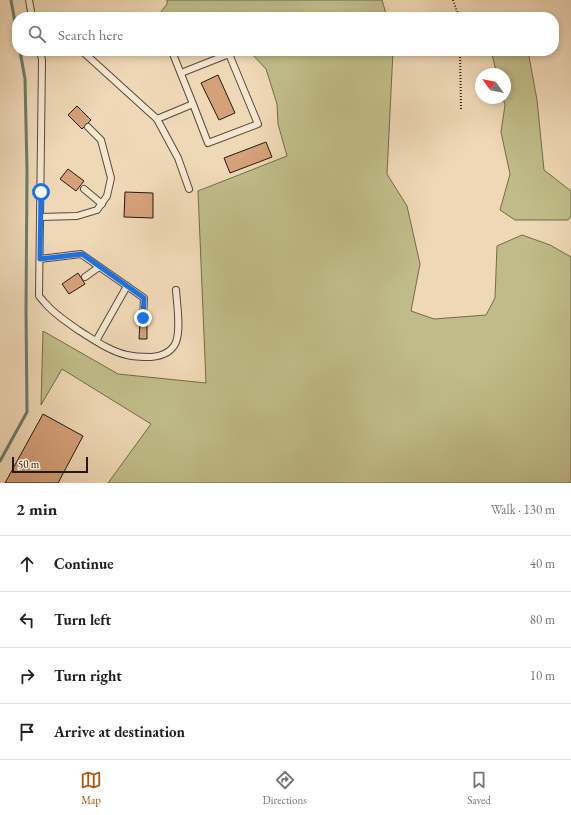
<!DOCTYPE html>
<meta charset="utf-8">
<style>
:root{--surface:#fff;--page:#f2f2f2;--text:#202124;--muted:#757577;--line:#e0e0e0;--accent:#b45309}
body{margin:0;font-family:"EB Garamond",serif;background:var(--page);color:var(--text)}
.compass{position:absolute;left:475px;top:68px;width:36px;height:36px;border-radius:50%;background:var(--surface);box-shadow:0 2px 6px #0003;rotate:303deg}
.scale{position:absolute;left:12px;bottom:10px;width:76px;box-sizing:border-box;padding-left:4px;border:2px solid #231a0f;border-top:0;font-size:11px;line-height:14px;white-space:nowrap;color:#231a0f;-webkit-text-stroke:3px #f5e6d0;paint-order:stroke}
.stop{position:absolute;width:12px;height:12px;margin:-9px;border:3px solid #1a73e8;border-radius:50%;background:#fff}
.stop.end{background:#1a73e8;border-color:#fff;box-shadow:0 1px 4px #0008}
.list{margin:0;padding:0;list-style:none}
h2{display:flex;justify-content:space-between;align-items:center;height:52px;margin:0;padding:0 16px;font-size:17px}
h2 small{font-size:13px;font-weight:400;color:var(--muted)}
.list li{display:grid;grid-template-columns:26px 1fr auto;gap:12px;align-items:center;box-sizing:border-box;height:56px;padding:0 16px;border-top:1px solid var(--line)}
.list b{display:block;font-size:15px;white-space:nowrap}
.list em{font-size:13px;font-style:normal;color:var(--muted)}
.icon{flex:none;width:22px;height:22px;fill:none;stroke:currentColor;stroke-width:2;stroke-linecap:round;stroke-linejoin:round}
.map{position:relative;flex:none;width:571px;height:483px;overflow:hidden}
.search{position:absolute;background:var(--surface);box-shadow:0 2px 6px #0003;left:12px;right:12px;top:12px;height:44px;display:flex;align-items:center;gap:10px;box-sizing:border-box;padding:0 14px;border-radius:16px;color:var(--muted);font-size:15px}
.sheet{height:276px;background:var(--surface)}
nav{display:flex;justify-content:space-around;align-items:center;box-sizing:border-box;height:56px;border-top:1px solid var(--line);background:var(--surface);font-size:11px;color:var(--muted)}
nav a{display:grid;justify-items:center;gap:2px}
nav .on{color:var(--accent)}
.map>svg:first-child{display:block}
.green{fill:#c0bc89;stroke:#726b4c}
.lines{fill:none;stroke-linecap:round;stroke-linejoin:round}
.stream{stroke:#6a7b6b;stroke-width:3}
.building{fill:#d5a17a;stroke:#231a0f}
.lane-casing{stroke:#564a39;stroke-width:8}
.path{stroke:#231a0f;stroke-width:2;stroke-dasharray:1 2;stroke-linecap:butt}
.lane{stroke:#f5e6d0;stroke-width:6}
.route{stroke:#1a73e8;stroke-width:5}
</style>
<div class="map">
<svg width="571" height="483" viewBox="0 0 571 483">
<rect width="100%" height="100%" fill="#efd8b6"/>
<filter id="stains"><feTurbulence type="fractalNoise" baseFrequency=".005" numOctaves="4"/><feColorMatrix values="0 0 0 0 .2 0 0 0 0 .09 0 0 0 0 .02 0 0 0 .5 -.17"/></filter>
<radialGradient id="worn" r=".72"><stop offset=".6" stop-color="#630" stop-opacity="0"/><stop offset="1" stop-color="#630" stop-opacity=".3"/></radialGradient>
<!-- green -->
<g class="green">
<path d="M167 0H382L387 17H157L167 4Z"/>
<path d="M249 51H393L387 174 407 206 420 264 411 311 434 319 486 315 495 298 497 246 522 235 550 245 571 257V483H108L151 424 62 369 41 405 43 331 118 374 206 383 198 191 287 156 278 124 277 104 266 69Z"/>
<path d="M494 51H528L537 100 544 170 571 191V216L568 220H515L500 210 510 174 501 132 505 105 503 98H505V74H497L492 55Z"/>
</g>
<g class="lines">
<!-- stream -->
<g class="stream">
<path d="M11 0 17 34"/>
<path d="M0 461 27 412 26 310 27 170 25 79 20 51"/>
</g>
</g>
<!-- building -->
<g class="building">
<path d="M218 75 235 113 219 120 201 83Z"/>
<path d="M77 106 91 120 82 129 68 115Z"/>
<path d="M266 142 272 157 230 173 224 158Z"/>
<path d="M68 169 84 181 76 191 60 179Z"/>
<path d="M125 192 153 193V218L124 217Z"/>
<path d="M78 273 85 284 69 294 62 284Z"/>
<path d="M140 322H147V339H139Z"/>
<path d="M43 414 83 436 58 483H5Z"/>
</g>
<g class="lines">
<defs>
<g id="lane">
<path d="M29 0 32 17"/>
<path d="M40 51 42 60 39 296C41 298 43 301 45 303 54 314 67 322 78 330 93 339 109 351 127 355 135 357 143 357 151 357 162 356 172 352 176 342 181 329 177 305 176 290"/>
<path d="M82 51 157 119 178 158 189 189"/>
<path d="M173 54 193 104"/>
<path d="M157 119 193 104 208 143 258 124 229 54 181 73"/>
<path d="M84 189 102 204"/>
<path d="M40 217 77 216 97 210 107 196 111 178 101 140 88 127"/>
<path d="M40 259 81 254 144 298 143 318"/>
<path d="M85 277 99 267"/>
<path d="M96 341 127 286"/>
</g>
</defs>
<!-- lane casing -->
<use href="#lane" class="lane-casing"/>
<!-- path -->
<g class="path">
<path d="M453 0 459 17"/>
<path d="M460 51 461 110"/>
</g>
<!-- lane -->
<use href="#lane" class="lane"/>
</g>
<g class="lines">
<!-- route -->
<path class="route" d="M41 192 40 259 82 254 144 298 143 318"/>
</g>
<rect width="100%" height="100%" filter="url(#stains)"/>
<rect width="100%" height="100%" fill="url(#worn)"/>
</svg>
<svg class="compass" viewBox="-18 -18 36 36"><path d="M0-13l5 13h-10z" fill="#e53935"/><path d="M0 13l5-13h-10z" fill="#757577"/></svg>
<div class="scale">50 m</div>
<div class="stop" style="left:41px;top:192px"></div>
<div class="stop end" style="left:143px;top:318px"></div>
<div class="search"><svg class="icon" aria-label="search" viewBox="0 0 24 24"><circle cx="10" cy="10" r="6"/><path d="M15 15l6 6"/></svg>Search here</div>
</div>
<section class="sheet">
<h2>2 min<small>Walk · 130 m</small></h2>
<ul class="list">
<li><svg class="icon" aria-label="ahead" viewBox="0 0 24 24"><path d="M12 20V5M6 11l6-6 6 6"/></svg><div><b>Continue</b></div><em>40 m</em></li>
<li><svg class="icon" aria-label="left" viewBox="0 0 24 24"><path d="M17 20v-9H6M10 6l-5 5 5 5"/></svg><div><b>Turn left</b></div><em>80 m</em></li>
<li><svg class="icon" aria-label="right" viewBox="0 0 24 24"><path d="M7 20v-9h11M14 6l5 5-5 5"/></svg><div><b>Turn right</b></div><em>10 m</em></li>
<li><svg class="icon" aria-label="arrive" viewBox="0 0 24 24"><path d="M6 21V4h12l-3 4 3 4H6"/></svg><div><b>Arrive at destination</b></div></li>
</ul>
</section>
<nav>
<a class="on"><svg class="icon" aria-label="map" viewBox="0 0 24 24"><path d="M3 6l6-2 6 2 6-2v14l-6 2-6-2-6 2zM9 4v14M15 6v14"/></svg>Map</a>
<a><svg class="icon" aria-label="directions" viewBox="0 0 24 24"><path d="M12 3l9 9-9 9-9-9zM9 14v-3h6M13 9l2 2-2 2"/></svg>Directions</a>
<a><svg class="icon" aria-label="saved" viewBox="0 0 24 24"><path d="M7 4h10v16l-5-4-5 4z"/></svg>Saved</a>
</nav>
